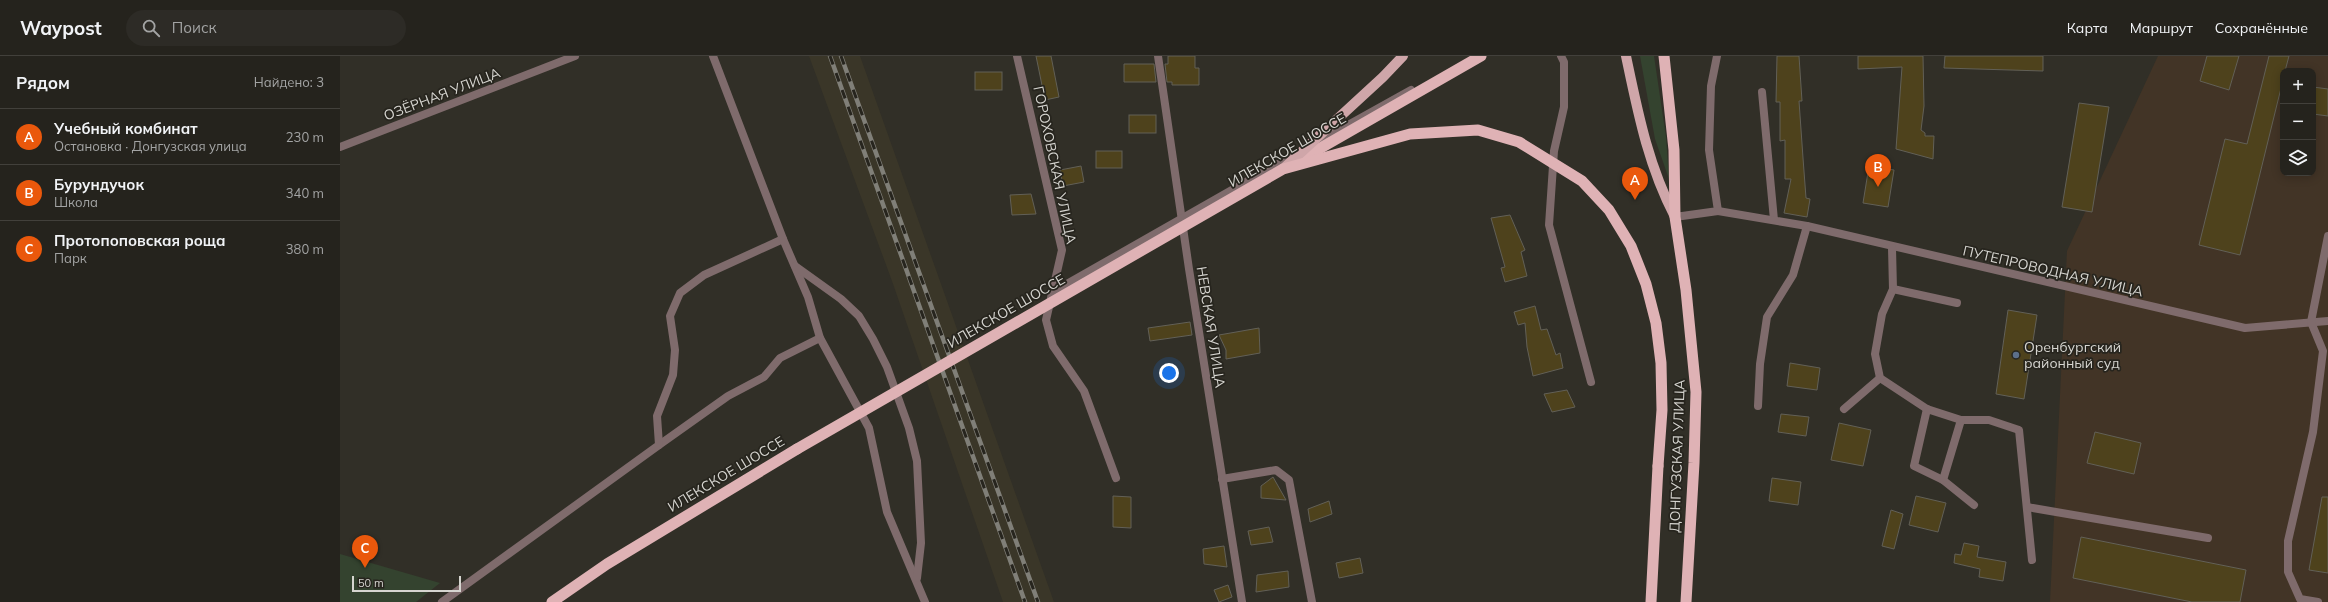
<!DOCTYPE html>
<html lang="ru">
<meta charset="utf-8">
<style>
:root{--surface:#25231d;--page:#2d2b26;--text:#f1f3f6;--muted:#a3a4a4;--line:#42403b;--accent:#ea580c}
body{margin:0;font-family:Mulish,sans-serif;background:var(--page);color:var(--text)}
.controls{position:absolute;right:12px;top:12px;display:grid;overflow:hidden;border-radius:8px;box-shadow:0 2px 10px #0003}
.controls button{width:36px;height:36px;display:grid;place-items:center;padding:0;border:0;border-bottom:1px solid var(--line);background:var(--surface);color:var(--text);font:20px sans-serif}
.scale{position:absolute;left:12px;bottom:10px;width:109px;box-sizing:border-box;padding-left:4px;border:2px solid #d6d5d0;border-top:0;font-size:11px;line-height:14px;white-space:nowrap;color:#d6d5d0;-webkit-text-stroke:3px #27251e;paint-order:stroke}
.you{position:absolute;left:829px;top:317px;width:14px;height:14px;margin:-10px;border:3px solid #fff;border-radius:50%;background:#1a73e8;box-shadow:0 0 0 6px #1a73e833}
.badge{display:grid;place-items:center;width:26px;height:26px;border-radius:50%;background:var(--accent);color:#fff;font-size:13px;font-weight:700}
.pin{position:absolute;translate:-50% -33px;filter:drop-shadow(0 1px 2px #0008)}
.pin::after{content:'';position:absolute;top:21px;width:14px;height:12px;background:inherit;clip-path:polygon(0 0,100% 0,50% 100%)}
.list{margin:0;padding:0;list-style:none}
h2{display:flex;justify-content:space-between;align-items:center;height:52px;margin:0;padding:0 16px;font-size:17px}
h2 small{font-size:13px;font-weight:400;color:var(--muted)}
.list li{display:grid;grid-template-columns:26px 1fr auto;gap:12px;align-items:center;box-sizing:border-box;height:56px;padding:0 16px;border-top:1px solid var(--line)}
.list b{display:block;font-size:15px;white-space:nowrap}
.list p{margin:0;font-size:13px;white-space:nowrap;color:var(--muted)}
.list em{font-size:13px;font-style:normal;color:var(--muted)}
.icon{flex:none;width:22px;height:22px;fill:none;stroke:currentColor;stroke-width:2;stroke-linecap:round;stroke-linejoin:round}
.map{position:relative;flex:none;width:1988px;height:546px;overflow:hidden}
header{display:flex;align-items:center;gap:24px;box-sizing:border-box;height:56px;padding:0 20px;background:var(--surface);border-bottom:1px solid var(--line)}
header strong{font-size:19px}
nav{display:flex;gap:22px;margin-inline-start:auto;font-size:14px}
.search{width:280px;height:36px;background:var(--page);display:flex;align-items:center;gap:10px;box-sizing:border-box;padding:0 14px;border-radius:22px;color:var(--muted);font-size:15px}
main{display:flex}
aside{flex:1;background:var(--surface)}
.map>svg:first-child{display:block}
.built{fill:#3a3628}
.industrial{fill:#423426;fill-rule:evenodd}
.green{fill:#34432f}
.building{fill:#4e421c;stroke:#626057}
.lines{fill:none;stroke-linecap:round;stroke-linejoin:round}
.service{stroke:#7f6b6c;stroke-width:8}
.minor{stroke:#7f6b6c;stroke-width:8}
.primary{stroke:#cfa6a9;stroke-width:10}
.trunk{stroke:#dfb2b5;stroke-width:11}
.rail-casing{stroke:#807f78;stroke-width:4.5}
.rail{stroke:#27251e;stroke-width:3;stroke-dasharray:9;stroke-linecap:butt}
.primary-bridge{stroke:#cfa6a9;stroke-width:10}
.trunk-bridge{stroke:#dfb2b5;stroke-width:11}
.service-dot{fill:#5c6f8a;stroke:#27251e;stroke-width:1.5}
.labels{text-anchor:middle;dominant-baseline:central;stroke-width:3.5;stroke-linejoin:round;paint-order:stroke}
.street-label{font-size:14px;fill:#d6d5d0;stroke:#27251e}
.poi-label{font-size:14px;fill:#d6d5d0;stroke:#27251e;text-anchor:start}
</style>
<header>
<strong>Waypost</strong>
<div class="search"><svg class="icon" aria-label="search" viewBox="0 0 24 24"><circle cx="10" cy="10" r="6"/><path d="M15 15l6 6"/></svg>Поиск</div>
<nav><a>Карта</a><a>Маршрут</a><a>Сохранённые</a></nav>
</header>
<main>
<aside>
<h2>Рядом<small>Найдено: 3</small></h2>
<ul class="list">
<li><span class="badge">A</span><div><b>Учебный комбинат</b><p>Остановка · Донгузская улица</p></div><em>230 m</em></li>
<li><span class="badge">B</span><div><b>Бурундучок</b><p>Школа</p></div><em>340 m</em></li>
<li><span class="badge">C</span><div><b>Протопоповская роща</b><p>Парк</p></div><em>380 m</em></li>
</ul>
</aside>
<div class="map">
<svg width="1988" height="546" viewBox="0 0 1988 546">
<rect width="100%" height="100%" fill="#312f27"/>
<!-- built -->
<path class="built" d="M469 0H520L714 546H663L552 225Z"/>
<!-- industrial -->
<path class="industrial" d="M1818 0H1988V546H1710L1727 195ZM1943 15H1973V117H1943Z"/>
<!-- green -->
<g class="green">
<path d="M1300 0H1314L1326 81 1329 123 1315 83Z"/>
<path d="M0 498 100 527 76 546H0Z"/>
</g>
<!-- building -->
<g class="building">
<path d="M696 0H711L719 41 705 44Z"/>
<path d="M828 0H855V12H859V29H832V26H827L825 8H828Z"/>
<path d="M1437 0H1459L1462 45H1459L1463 102 1466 142 1470 143 1467 161 1444 157 1451 123H1445V84L1440 85V46H1436Z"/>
<path d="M1518 0H1583L1584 50 1581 74 1585 77V80H1594L1593 103 1556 93 1562 11 1518 13Z"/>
<path d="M1605 0H1703V15L1604 12Z"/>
<path d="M1867 0H1899L1889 34 1860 25Z"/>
<path d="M1929 0H1949L1945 15H1943V24L1900 199 1859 189 1885 83 1907 88Z"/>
<path d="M784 8H814L816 26H784Z"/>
<rect x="635" y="16" width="27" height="18"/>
<path d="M1973 31 1988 33V60L1973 58Z"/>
<path d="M1739 47 1769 51 1752 156 1722 151Z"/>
<rect x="789" y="59" width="27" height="18"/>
<rect x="756" y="95" width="26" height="17"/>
<path d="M741 110 744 126 723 130 720 114Z"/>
<path d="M1529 110 1554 114 1548 151 1523 147Z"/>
<path d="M691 138 696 158 672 159 670 139Z"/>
<path d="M1170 159 1185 194 1181 196 1187 220 1165 226 1161 212 1165 211 1151 162Z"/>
<path d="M1195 250 1201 274 1207 273 1216 299 1220 297 1223 312 1193 320 1187 291 1185 267 1178 269 1174 256Z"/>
<path d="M1668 254 1697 259 1684 343 1656 338Z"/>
<path d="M850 266 852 279 810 285 808 272Z"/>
<path d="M919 272 920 297 886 303V294L879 279Z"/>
<path d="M1450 307 1480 312 1477 334 1447 330Z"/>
<path d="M1227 334 1235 351 1212 356 1204 338Z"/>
<path d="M1441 358 1469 361 1466 380 1438 376Z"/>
<path d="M1499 367 1531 374 1523 410 1491 404Z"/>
<path d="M1755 376 1801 387 1794 418 1747 407Z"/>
<path d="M933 421 946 444 921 442V430Z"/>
<path d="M1432 422 1461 426 1458 449 1429 445Z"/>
<path d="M773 440 791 441V472L773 471Z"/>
<path d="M1576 440 1606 447 1598 476 1569 469Z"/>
<path d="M1982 441H1988V517L1969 514Z"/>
<path d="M989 445 992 458 970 466 968 453Z"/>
<path d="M1551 454 1563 458 1554 493 1542 490Z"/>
<path d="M929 471 933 486 911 489 908 475Z"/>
<path d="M1741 481 1906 514 1900 546H1852L1733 522Z"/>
<path d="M1624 487 1639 490 1637 501 1666 506 1663 525 1639 521 1640 513 1614 507 1615 498 1621 499Z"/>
<path d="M884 490 887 511 864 508 863 493Z"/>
<path d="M1020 502 1023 517 999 522 996 507Z"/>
<path d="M948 515 949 531 916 536 917 519Z"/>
<path d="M888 529 892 541 879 546 874 534Z"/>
</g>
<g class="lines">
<!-- service -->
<g class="service">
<path d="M1422 36 1434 164"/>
<path d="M1378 155 1467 170 1905 272 1988 265"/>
<path d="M1552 192 1553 233 1542 258 1535 298 1540 322 1587 353 1621 364H1649L1679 374 1692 504"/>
<path d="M1553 233 1617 247"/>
<path d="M1418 350 1420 308 1427 261 1453 219 1467 170"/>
<path d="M1504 353 1540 322"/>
<path d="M1587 353 1574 410 1603 424 1634 449"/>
<path d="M319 389 388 340 424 321 440 302 480 282"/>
<path d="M1603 424 1621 364"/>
<path d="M1687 451 1868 482"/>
<path d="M102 546 319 389 317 360 333 319 335 294 330 260 340 237 364 219 443 183"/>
<path d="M1978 546 1960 543 1948 516V485L1973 376 1983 295 1971 266 1988 180"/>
</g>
<!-- minor -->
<g class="minor">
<path d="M373 0 443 183 468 241 480 282 529 372 547 456 585 546"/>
<path d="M677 0 722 194 706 264 713 290 744 335 776 422"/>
<path d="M818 0 849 213 902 546"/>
<path d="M1221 0 1224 6V51L1214 95 1209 169 1251 326"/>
<path d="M974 88 1071 34"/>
<path d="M0 91 235 0"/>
<path d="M1335 161 1378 155 1369 94 1371 30 1377 0"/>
<path d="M455 210 501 243 519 260 533 283 547 311 569 372 577 405 581 487 577 522"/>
<path d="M711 237 955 98"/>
<path d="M882 423 936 414 949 424 972 546"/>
</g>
<!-- primary -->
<path class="primary" d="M1286 0C1298 57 1308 109 1335 161"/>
<!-- trunk -->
<g class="trunk">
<path d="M1324 0 1334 94 1335 161 1346 234 1356 336 1354 407 1346 546"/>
<path d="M951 109 1141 0"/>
<path d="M212 546 267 508 457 393"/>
<path d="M1311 546 1318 410"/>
</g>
<defs>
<g id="rail">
<path d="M490 0 685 546"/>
<path d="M501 0 698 546"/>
</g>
</defs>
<!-- rail casing -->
<use href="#rail" class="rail-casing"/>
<!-- rail -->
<use href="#rail" class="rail"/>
<!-- primary-bridge -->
<path class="primary-bridge" d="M943 113 1043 21 1063 0"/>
<!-- trunk-bridge -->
<path class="trunk-bridge" d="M457 393 943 113 1070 78 1138 74 1179 86 1242 125 1269 154 1291 190 1306 228 1316 267 1321 307 1322 354 1318 410"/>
</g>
<!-- markers -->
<circle class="service-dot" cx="1676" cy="299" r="4"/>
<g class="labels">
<!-- street labels -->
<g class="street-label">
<text transform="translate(102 38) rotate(-21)">ОЗЁРНАЯ УЛИЦА</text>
<text transform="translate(947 94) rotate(-30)">ИЛЕКСКОЕ ШОССЕ</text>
<text transform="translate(715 109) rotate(78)">ГОРОХОВСКАЯ УЛИЦА</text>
<text transform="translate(1713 215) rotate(13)">ПУТЕПРОВОДНАЯ УЛИЦА</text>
<text transform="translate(666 255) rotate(-30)">ИЛЕКСКОЕ ШОССЕ</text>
<text transform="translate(871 271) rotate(81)">НЕВСКАЯ УЛИЦА</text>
<text transform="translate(1337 400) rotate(-88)">ДОНГУЗСКАЯ УЛИЦА</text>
<text transform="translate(386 418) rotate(-31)">ИЛЕКСКОЕ ШОССЕ</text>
</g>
<!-- poi labels -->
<g class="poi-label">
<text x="1684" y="291">Оренбургский<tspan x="1684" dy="16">районный суд</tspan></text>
</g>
</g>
</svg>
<div class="controls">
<button>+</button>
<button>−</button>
<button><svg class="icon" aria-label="layers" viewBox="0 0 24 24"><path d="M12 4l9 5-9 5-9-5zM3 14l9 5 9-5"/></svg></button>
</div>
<div class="scale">50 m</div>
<div class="you"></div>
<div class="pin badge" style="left:1295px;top:144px">A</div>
<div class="pin badge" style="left:1538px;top:131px">B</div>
<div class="pin badge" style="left:25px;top:512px">C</div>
</div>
</main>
